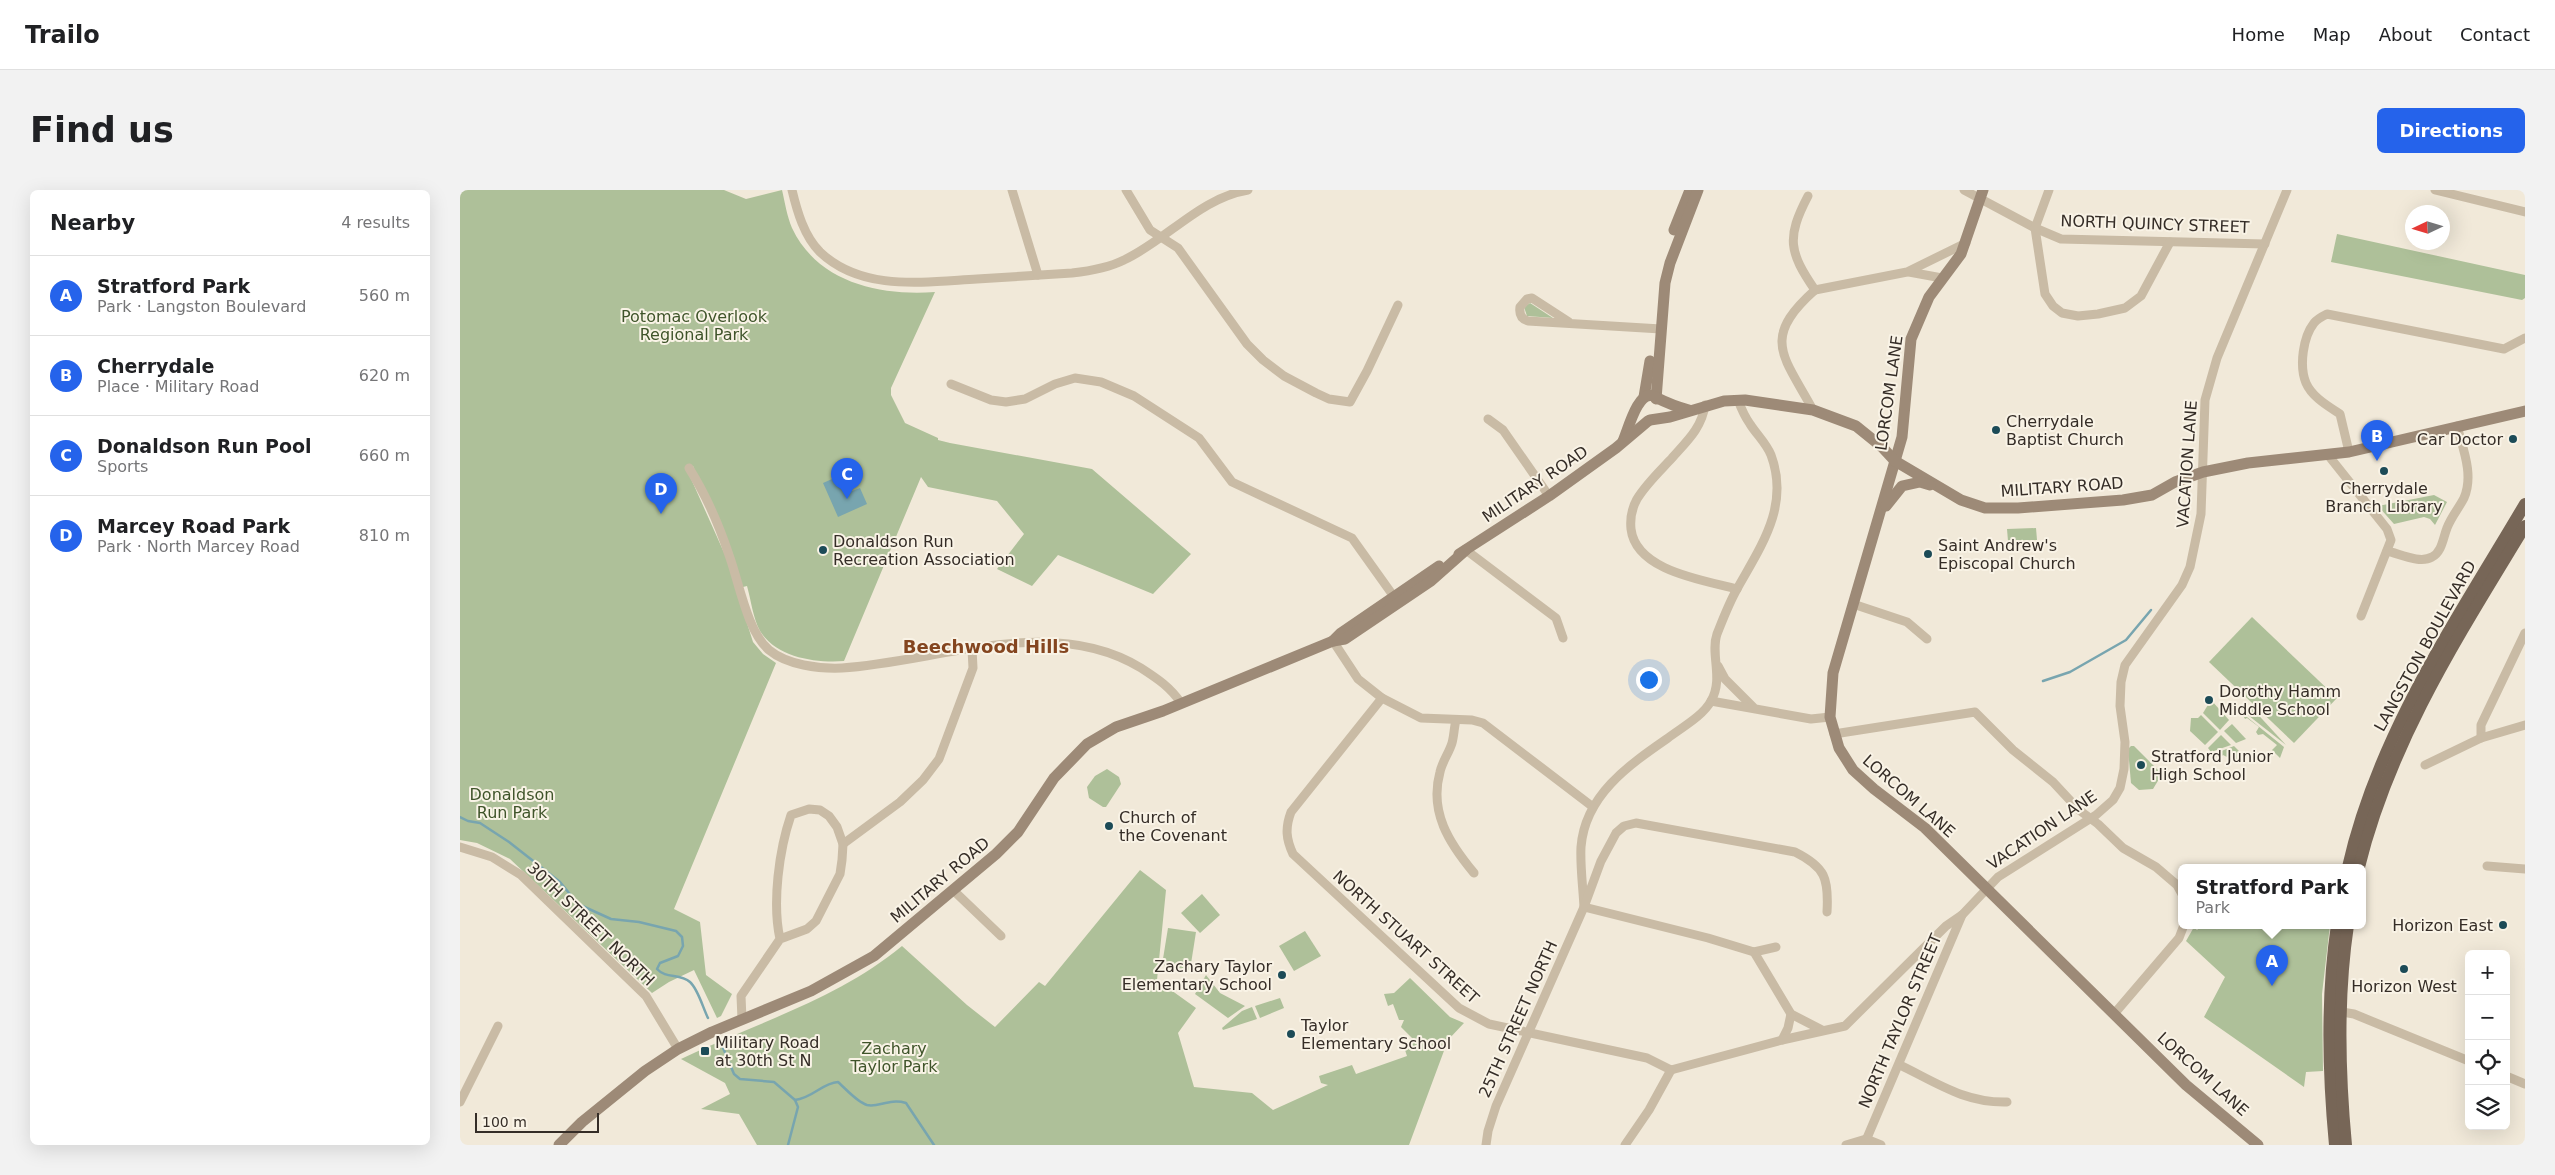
<!DOCTYPE html>
<meta charset="utf-8">
<style>
:root{--surface:#fff;--page:#f2f2f2;--text:#202124;--muted:#757577;--line:#e0e0e0;--accent:#2563eb}
body{margin:0;font-family:"DejaVu Sans",sans-serif;background:var(--page);color:var(--text)}
.controls{position:absolute;right:15px;bottom:15px;display:grid;overflow:hidden;border-radius:8px;box-shadow:0 5px 20px #0002}
.controls button{width:45px;height:45px;display:grid;place-items:center;padding:0;border:0;border-bottom:1px solid var(--line);background:var(--surface);color:var(--text);font:25px sans-serif}
.compass{position:absolute;left:1945px;top:15px;width:45px;height:45px;border-radius:50%;background:var(--surface);box-shadow:0 5px 20px #0002;rotate:266deg}
.scale{position:absolute;left:15px;bottom:12px;width:124px;box-sizing:border-box;padding-left:5px;border:2px solid #352d27;border-top:0;font-size:14px;line-height:18px;white-space:nowrap;color:#352d27;-webkit-text-stroke:4px #f9f3e6;paint-order:stroke}
.you{position:absolute;left:1188px;top:489px;width:18px;height:18px;margin:-12px;border:4px solid #fff;border-radius:50%;background:#1a73e8;box-shadow:0 0 0 8px #1a73e833}
.badge{display:grid;place-items:center;width:32px;height:32px;border-radius:50%;background:var(--accent);color:#fff;font-size:16px;font-weight:700}
.pin{position:absolute;translate:-50% -41px;filter:drop-shadow(0 1px 2px #0008)}
.pin::after{content:'';position:absolute;top:26px;width:18px;height:15px;background:inherit;clip-path:polygon(0 0,100% 0,50% 100%)}
.popup{position:absolute;left:1718px;top:674px;width:188px;height:65px;box-sizing:border-box;display:grid;place-content:center;border-radius:8px;background:var(--surface);filter:drop-shadow(0 1px 4px #0005);font-size:16px;white-space:nowrap;color:var(--muted)}
.popup b{font-size:19px;color:var(--text)}
.popup::after{content:'';position:absolute;left:50%;top:100%;margin-left:-10px;border:10px solid transparent;border-top-color:var(--surface)}
.list{margin:0;padding:0;list-style:none}
h2{display:flex;justify-content:space-between;align-items:center;height:65px;margin:0;padding:0 20px;font-size:21px}
h2 small{font-size:16px;font-weight:400;color:var(--muted)}
.list li{display:grid;grid-template-columns:32px 1fr auto;gap:15px;align-items:center;box-sizing:border-box;height:80px;padding:0 20px;border-top:1px solid var(--line)}
.list b{display:block;font-size:19px;white-space:nowrap}
.list p{margin:0;font-size:16px;white-space:nowrap;color:var(--muted)}
.list em{font-size:16px;font-style:normal;color:var(--muted)}
.icon{flex:none;width:28px;height:28px;fill:none;stroke:currentColor;stroke-width:2;stroke-linecap:round;stroke-linejoin:round}
.map{position:relative;flex:none;width:2065px;height:955px;overflow:hidden;border-radius:8px}
header{display:flex;align-items:center;gap:30px;box-sizing:border-box;height:70px;padding:0 25px;background:var(--surface);border-bottom:1px solid var(--line)}
header strong{font-size:24px}
nav{display:flex;gap:28px;margin-inline-start:auto;font-size:18px}
.intro{display:flex;align-items:center;justify-content:space-between;box-sizing:border-box;height:120px;padding:0 30px}
h1{margin:0;font-size:35px}
.button{padding:12px 22px;border-radius:8px;background:var(--accent);color:#fff;font-size:18px;font-weight:700}
main{display:flex;gap:30px;padding:0 30px}
aside{flex:1;background:var(--surface);border-radius:8px;box-shadow:0 5px 20px #0002}
.map>svg:first-child{display:block}
.green{fill:#aec099}
.water{fill:#78a5af}
.lines{fill:none;stroke-linecap:round;stroke-linejoin:round}
.stream{stroke:#78a5af;stroke-width:2.5}
.street{stroke:#c9bba5;stroke-width:9}
.secondary{stroke:#9d8a77;stroke-width:11}
.primary{stroke:#776657;stroke-width:12}
.poi-dot{fill:#1c4b57;stroke:#f9f3e6;stroke-width:2}
.labels{text-anchor:middle;dominant-baseline:central;stroke-width:4;stroke-linejoin:round;paint-order:stroke}
.street-label{font-size:16px;fill:#352d27;stroke:#f9f3e6}
.park-label{font-size:16px;fill:#3f542a;stroke:#f9f3e6}
.poi-label{font-size:16px;fill:#352d27;stroke:#f9f3e6;text-anchor:start}
.neighbourhood-label{font-size:18px;font-weight:bold;fill:#84451f;stroke:#f9f3e6}
</style>
<header>
<strong>Trailo</strong>
<nav><a>Home</a><a>Map</a><a>About</a><a>Contact</a></nav>
</header>
<div class="intro"><h1>Find us</h1><a class="button">Directions</a></div>
<main>
<aside>
<h2>Nearby<small>4 results</small></h2>
<ul class="list">
<li><span class="badge">A</span><div><b>Stratford Park</b><p>Park · Langston Boulevard</p></div><em>560 m</em></li>
<li><span class="badge">B</span><div><b>Cherrydale</b><p>Place · Military Road</p></div><em>620 m</em></li>
<li><span class="badge">C</span><div><b>Donaldson Run Pool</b><p>Sports</p></div><em>660 m</em></li>
<li><span class="badge">D</span><div><b>Marcey Road Park</b><p>Park · North Marcey Road</p></div><em>810 m</em></li>
</ul>
</aside>
<div class="map">
<svg width="2065" height="955" viewBox="0 0 2065 955">
<rect width="100%" height="100%" fill="#f1e9d9"/>
<!-- green -->
<g class="green">
<path d="M0 0H264L286 9 322 0C325 13 327 26 332 38 358 93 420 106 475 102L431 198V205L445 233 478 248V250L490 253 632 279 731 364 693 404 598 365 572 396 537 379 564 344 537 311 468 297 461 287 384 471C356 473 317 468 300 441 293 428 291 410 287 396L283 397 233 276 228 282 266 367 293 452 303 464 316 473 214 719 240 732 246 785 272 804 261 826 257 828 234 780 209 792 192 803 50 669 17 653 0 650Z"/>
<path d="M1877 44 2065 85V108L2062 110 1871 72Z"/>
<path d="M1070 113 1093 128 1067 126 1064 117Z"/>
<path d="M1974 305 1987 312 1975 335 1970 329 1964 327 1934 334 1918 316Z"/>
<path d="M1576 338 1577 350 1548 351 1547 339Z"/>
<path d="M1792 427 1877 508 1834 553 1749 472Z"/>
<path d="M1751 510 1769 530 1760 540 1743 523Z"/>
<path d="M1788 517H1791L1826 555 1784 522Z"/>
<path d="M1782 523 1824 557 1820 568 1812 560 1817 555 1803 544 1798 545 1796 542 1799 537 1787 528 1785 529Z"/>
<path d="M1741 525 1758 542 1745 555 1730 541 1731 528H1738Z"/>
<path d="M1772 534 1786 549 1776 553 1764 541Z"/>
<path d="M1761 545 1771 555 1751 562 1748 558Z"/>
<path d="M1671 556H1674L1698 580 1699 589 1693 599 1679 600 1671 593 1668 559Z"/>
<path d="M1774 556 1784 566 1781 574 1763 565 1759 569 1754 564Z"/>
<path d="M647 579 659 587 661 594 646 617H643L629 608 627 597 635 586Z"/>
<path d="M680 680 706 700 697 790 736 818 718 843 734 897 792 903 813 920 868 895 861 893 859 886 892 875 896 884 947 866 945 860 954 850 941 837 944 830H939L933 814 928 816 924 804 934 803 950 788 990 827 1004 833 988 850 949 955H297L279 924 241 919 270 904 265 893 221 869C296 833 378 809 442 756L507 815 535 837 579 792 585 796Z"/>
<path d="M742 704 760 725 740 743 721 723Z"/>
<path d="M1742 735H1870L1862 804 1863 881 1846 882 1844 897 1744 827 1765 787 1726 751 1734 737 1737 740Z"/>
<path d="M708 738 736 742 730 780 702 775Z"/>
<path d="M845 741 861 766 834 781 819 756Z"/>
<path d="M746 785 760 803 785 816 768 828 735 804Z"/>
<path d="M820 808 824 818 800 828 795 816Z"/>
<path d="M792 817 797 829 763 840 762 838 782 821Z"/>
</g>
<!-- water -->
<path class="water" d="M379 286 387 303 400 298 407 314 378 327 363 293Z"/>
<g class="lines">
<!-- stream -->
<g class="stream">
<path d="M1583 491 1610 482 1666 450 1691 420"/>
<path d="M0 627 8 631 20 633 49 652 100 692 118 714 151 729 179 732 216 741 222 747 223 756 218 766 200 773 197 779C206 789 220 783 230 792 238 799 243 818 248 828"/>
<path d="M261 853 274 884 280 889 314 892 335 910 338 917 328 955"/>
<path d="M335 910C353 908 362 893 378 892 386 899 397 912 407 915 418 918 429 908 446 913L474 955"/>
</g>
<!-- street -->
<g class="street">
<path d="M332 0C337 21 344 46 360 62 402 102 464 92 517 89 549 87 580 85 612 83 630 81 648 78 664 70 707 50 740 8 788 0"/>
<path d="M552 0 578 85"/>
<path d="M666 0 690 40 718 58 787 154 803 170 824 186 856 203 869 209 890 212 907 181 938 115"/>
<path d="M1504 0 1575 38 1601 49 1805 54"/>
<path d="M1589 0 1575 38 1585 104 1593 116 1602 123 1618 126 1638 124 1665 118 1681 106 1710 52"/>
<path d="M1975 0 2065 22"/>
<path d="M1348 6C1326 48 1329 62 1355 100"/>
<path d="M1449 82 1482 88"/>
<path d="M1355 100 1447 82 1506 53"/>
<path d="M1109 132 1072 108 1067 109 1060 117C1059 124 1061 129 1068 131L1201 139"/>
<path d="M491 194 531 210 546 212 565 209 595 194 615 188 641 192 674 206 739 248 772 292 892 348 937 411"/>
<path d="M1278 210C1281 218 1285 227 1290 234 1297 245 1306 253 1311 265 1330 316 1301 356 1277 399 1269 413 1263 429 1257 444 1250 464 1264 489 1251 511 1243 526 1221 538 1208 548 1169 575 1125 605 1121 657 1120 676 1123 697 1124 717L1248 748 1294 762 1316 757"/>
<path d="M1245 215C1242 238 1226 252 1212 268 1200 281 1186 294 1177 309 1172 318 1170 329 1171 339 1176 381 1243 390 1277 399"/>
<path d="M1353 220C1324 166 1300 149 1355 100"/>
<path d="M1028 229 1043 240 1089 306"/>
<path d="M1889 262 1880 224C1868 216 1852 207 1846 193 1839 176 1843 147 1854 133 1857 129 1863 126 1867 124L2044 159 2065 148"/>
<path d="M1868 265 1927 339 1931 350 1901 426"/>
<path d="M229 278C246 305 259 335 269 365 279 392 287 441 309 460 327 475 359 479 382 478 478 472 592 423 681 478 698 489 710 497 721 513"/>
<path d="M1006 360 1096 428 1103 448"/>
<path d="M1927 361C1940 364 1960 374 1972 367 1982 362 1983 348 1987 338 1991 327 1999 318 2004 308 2014 285 2003 259 1997 236"/>
<path d="M1393 414 1447 432 1467 449"/>
<path d="M873 451 898 489 922 508 961 528 1012 530 1023 533 1133 617"/>
<path d="M1258 476 1265 489 1293 517"/>
<path d="M922 508 831 622C825 638 826 649 833 664L999 818 1029 834 1187 868 1211 880"/>
<path d="M1251 511 1351 529 1370 527"/>
<path d="M996 530C994 538 994 546 992 553 989 563 982 572 980 582 969 622 989 653 1014 683"/>
<path d="M1374 544 1515 522 1553 560 1593 592 1619 620 1638 634 1663 658 1696 677 1717 695 1722 704"/>
<path d="M2021 548V535L2065 443"/>
<path d="M1965 575 2021 548 2065 535"/>
<path d="M383 654 440 612 463 590 479 569 513 478 512 459"/>
<path d="M0 657 32 667 61 685 186 806 218 859"/>
<path d="M2027 676 2065 679"/>
<path d="M493 700 541 746"/>
<path d="M1294 762 1331 824 1362 840"/>
<path d="M1876 821 1894 824 2009 871"/>
<path d="M1654 824 1719 748 1724 735"/>
<path d="M282 829 281 806 320 749C312 713 319 660 331 625L349 619 360 620 369 626 377 637 383 654 382 670 380 684 356 731 347 739 320 749"/>
<path d="M1322 850 1328 838 1331 824"/>
<path d="M1440 875C1477 893 1505 913 1547 912"/>
<path d="M1211 880 1322 850 1385 836 1486 736 1502 725 1538 687 1636 625 1653 610 1660 598 1664 579 1665 552 1660 516 1661 492 1665 475 1722 395 1730 377 1741 324 1745 210 1757 168 1827 0"/>
<path d="M2046 886 2065 894"/>
<path d="M0 912 38 836"/>
<path d="M1026 955 1028 941 1036 916 1124 717 1141 671 1156 643 1164 636 1176 633 1335 662C1365 677 1369 688 1367 722"/>
<path d="M1165 955 1189 920 1211 880"/>
<path d="M1386 955 1406 949 1421 955"/>
<path d="M1404 955 1502 725"/>
</g>
<!-- secondary -->
<g class="secondary">
<path d="M1523 0 1501 64 1469 107 1451 149 1442 247 1373 483 1370 527 1379 558 1393 580 1414 599 1465 638 1726 895 1798 955"/>
<path d="M1214 40 1230 0"/>
<path d="M1184 207 1190 171"/>
<path d="M1196 209 1205 93 1210 73 1238 0"/>
<path d="M1190 230 1210 227 1264 211 1285 210 1353 220 1396 236 1422 257 1435 271 1501 310 1525 318H1558L1663 310 1692 305 1715 292 1743 282 1788 273 1889 262 2065 221"/>
<path d="M1163 251C1168 240 1178 200 1193 206 1205 212 1216 217 1229 220"/>
<path d="M1426 316 1442 296 1460 292 1470 295"/>
<path d="M999 364 1089 306 1156 258 1188 231"/>
<path d="M873 451 881 443 979 376"/>
<path d="M99 955 122 932 185 881 218 859 252 842 351 801 414 766 536 664 558 642 594 588 627 554 656 537 703 521 873 451 885 449 971 391 1006 360"/>
</g>
<!-- primary -->
<g class="primary">
<path d="M1888 677C1918 544 1996 431 2065 314"/>
<path d="M1899 677C1930 551 1999 445 2065 336"/>
<path d="M1875 955C1868 882 1866 808 1877 735"/>
<path d="M1886 955C1879 881 1877 808 1888 735"/>
</g>
</g>
<!-- markers -->
<g class="poi-dot">
<circle cx="1536" cy="240" r="5"/>
<circle cx="2053" cy="249" r="5"/>
<circle cx="1924" cy="281" r="5"/>
<circle cx="363" cy="360" r="5"/>
<circle cx="1468" cy="364" r="5"/>
<circle cx="1749" cy="510" r="5"/>
<circle cx="1681" cy="575" r="5"/>
<circle cx="649" cy="636" r="5"/>
<circle cx="2043" cy="735" r="5"/>
<circle cx="1944" cy="779" r="5"/>
<circle cx="822" cy="785" r="5"/>
<circle cx="831" cy="844" r="5"/>
<rect x="240" y="856" width="10" height="10" rx="2.5"/>
</g>
<g class="labels">
<!-- street labels -->
<g class="street-label">
<text transform="translate(1695 34) rotate(2)">NORTH QUINCY STREET</text>
<text transform="translate(1429 203) rotate(-82)">LORCOM LANE</text>
<text transform="translate(1727 274) rotate(-86)">VACATION LANE</text>
<text transform="translate(1075 294) rotate(-34)">MILITARY ROAD</text>
<text transform="translate(1602 297) rotate(-4)">MILITARY ROAD</text>
<text transform="translate(1965 456) rotate(-61)">LANGSTON BOULEVARD</text>
<text transform="translate(1449 606) rotate(41)">LORCOM LANE</text>
<text transform="translate(1582 640) rotate(-34)">VACATION LANE</text>
<text transform="translate(480 690) rotate(-40)">MILITARY ROAD</text>
<text transform="translate(131 734) rotate(44)">30TH STREET NORTH</text>
<text transform="translate(946 747) rotate(42)">NORTH STUART STREET</text>
<text transform="translate(1058 829) rotate(-66)">25TH STREET NORTH</text>
<text transform="translate(1440 831) rotate(-67)">NORTH TAYLOR STREET</text>
<text transform="translate(1743 884) rotate(42)">LORCOM LANE</text>
</g>
<!-- park labels -->
<g class="park-label">
<text x="234" y="126">Potomac Overlook<tspan x="234" dy="18">Regional Park</tspan></text>
<text x="52" y="604">Donaldson<tspan x="52" dy="18">Run Park</tspan></text>
<text x="434" y="858">Zachary<tspan x="434" dy="18">Taylor Park</tspan></text>
</g>
<!-- poi labels -->
<g class="poi-label">
<text x="1546" y="231">Cherrydale<tspan x="1546" dy="18">Baptist Church</tspan></text>
<text x="2043" y="249" text-anchor="end">Car Doctor</text>
<text x="1924" y="298" text-anchor="middle">Cherrydale<tspan x="1924" dy="18">Branch Library</tspan></text>
<text x="373" y="351">Donaldson Run<tspan x="373" dy="18">Recreation Association</tspan></text>
<text x="1478" y="355">Saint Andrew's<tspan x="1478" dy="18">Episcopal Church</tspan></text>
<text x="1759" y="501">Dorothy Hamm<tspan x="1759" dy="18">Middle School</tspan></text>
<text x="1691" y="566">Stratford Junior<tspan x="1691" dy="18">High School</tspan></text>
<text x="659" y="627">Church of<tspan x="659" dy="18">the Covenant</tspan></text>
<text x="2033" y="735" text-anchor="end">Horizon East</text>
<text x="812" y="776" text-anchor="end">Zachary Taylor<tspan x="812" dy="18">Elementary School</tspan></text>
<text x="1944" y="796" text-anchor="middle">Horizon West</text>
<text x="841" y="835">Taylor<tspan x="841" dy="18">Elementary School</tspan></text>
<text x="255" y="852">Military Road<tspan x="255" dy="18">at 30th St N</tspan></text>
</g>
<!-- neighbourhood labels -->
<g class="neighbourhood-label">
<text x="526" y="456">Beechwood Hills</text>
</g>
</g>
</svg>
<div class="controls">
<button>+</button>
<button>−</button>
<button><svg class="icon" aria-label="locate" viewBox="0 0 24 24"><circle cx="12" cy="12" r="6"/><path d="M12 2v4M12 18v4M2 12h4M18 12h4"/></svg></button>
<button><svg class="icon" aria-label="layers" viewBox="0 0 24 24"><path d="M12 4l9 5-9 5-9-5zM3 14l9 5 9-5"/></svg></button>
</div>
<svg class="compass" viewBox="-18 -18 36 36"><path d="M0-13l5 13h-10z" fill="#e53935"/><path d="M0 13l5-13h-10z" fill="#757577"/></svg>
<div class="scale">100 m</div>
<div class="you"></div>
<div class="pin badge" style="left:1812px;top:796px">A</div>
<div class="popup"><b>Stratford Park</b>Park</div>
<div class="pin badge" style="left:1917px;top:271px">B</div>
<div class="pin badge" style="left:387px;top:309px">C</div>
<div class="pin badge" style="left:201px;top:324px">D</div>
</div>
</main>
